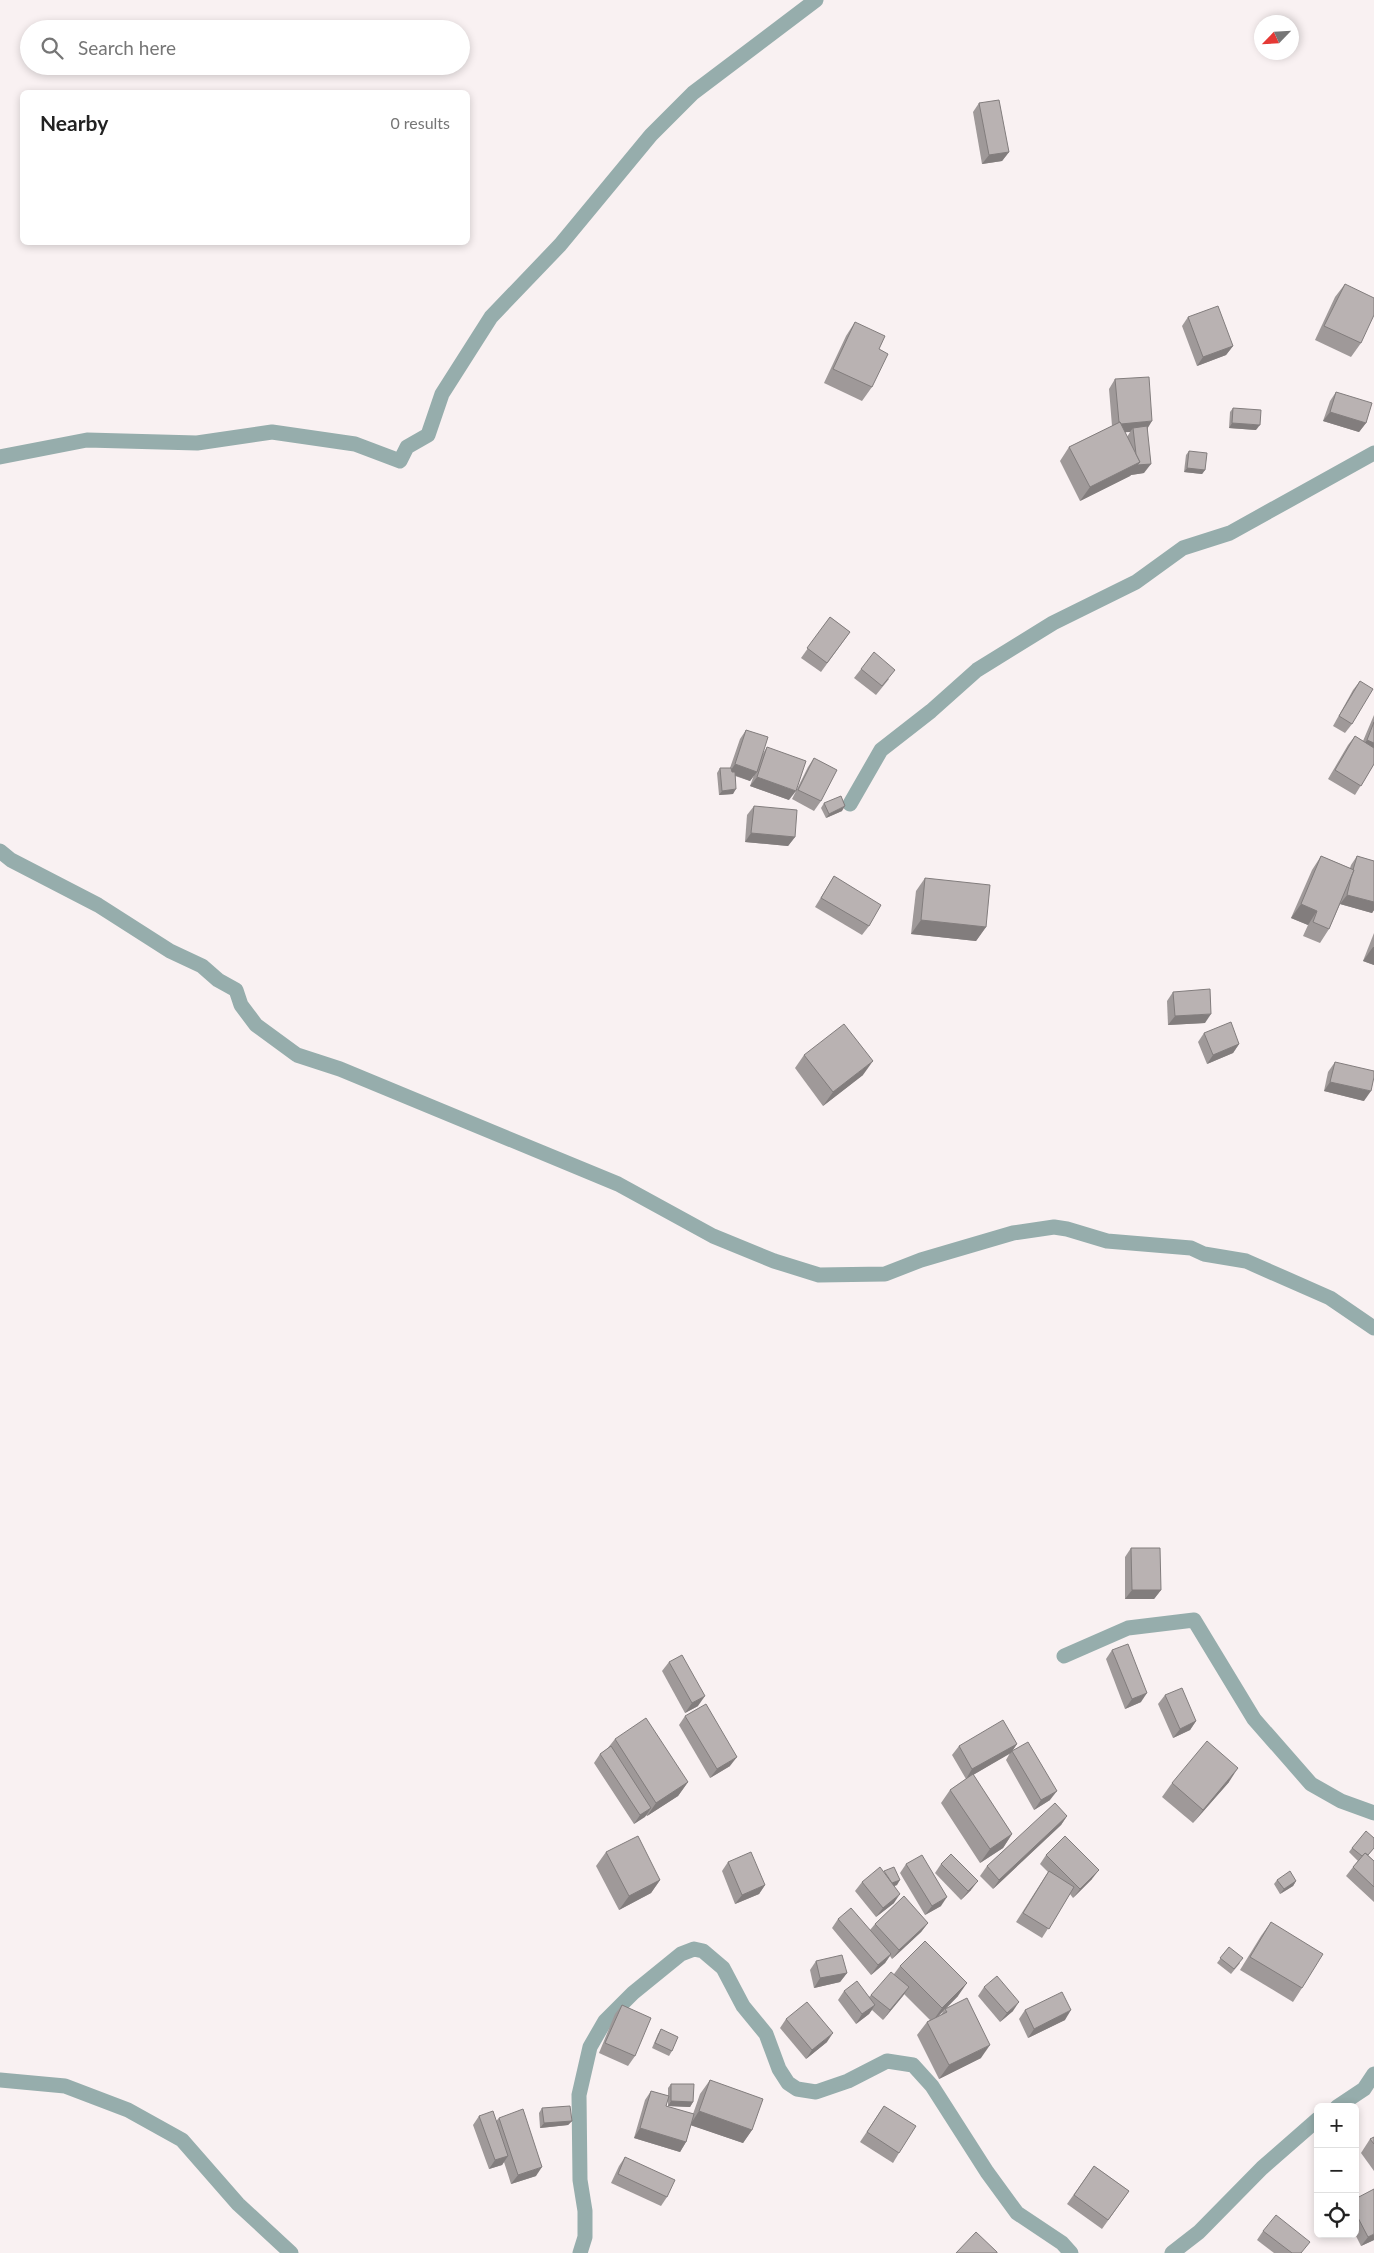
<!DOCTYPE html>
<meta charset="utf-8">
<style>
:root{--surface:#fff;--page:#f6f6f6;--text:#222;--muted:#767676;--line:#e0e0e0}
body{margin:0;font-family:Lato,sans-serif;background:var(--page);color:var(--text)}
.controls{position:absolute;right:15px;bottom:15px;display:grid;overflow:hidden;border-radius:8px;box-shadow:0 2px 8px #0003}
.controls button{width:45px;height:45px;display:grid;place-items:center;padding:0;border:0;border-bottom:1px solid var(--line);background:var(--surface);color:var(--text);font:25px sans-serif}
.compass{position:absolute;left:1254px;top:15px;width:45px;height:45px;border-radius:50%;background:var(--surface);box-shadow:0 2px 8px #0003;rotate:245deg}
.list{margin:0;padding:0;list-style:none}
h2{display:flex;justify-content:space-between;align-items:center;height:65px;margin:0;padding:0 20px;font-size:21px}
h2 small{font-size:16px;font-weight:400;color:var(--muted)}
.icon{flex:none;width:28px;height:28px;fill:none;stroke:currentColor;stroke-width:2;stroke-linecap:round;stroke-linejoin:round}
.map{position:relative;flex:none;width:1374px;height:2253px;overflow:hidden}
.search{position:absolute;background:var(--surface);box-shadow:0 2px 8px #0003;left:20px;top:20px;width:450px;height:55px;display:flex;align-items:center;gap:12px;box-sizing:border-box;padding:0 18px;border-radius:28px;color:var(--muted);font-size:19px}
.panel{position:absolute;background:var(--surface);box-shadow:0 2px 8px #0003;left:20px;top:90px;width:450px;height:155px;border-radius:8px}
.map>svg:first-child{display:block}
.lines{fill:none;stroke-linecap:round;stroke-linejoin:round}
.street{stroke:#96adac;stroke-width:15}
.wall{fill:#9f9999;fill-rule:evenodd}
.shaded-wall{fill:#827d7d}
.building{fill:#b9b2b2;stroke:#827d7d}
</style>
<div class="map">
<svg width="1374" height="2253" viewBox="0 0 1374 2253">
<rect width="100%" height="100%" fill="#f9f1f2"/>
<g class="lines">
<!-- street -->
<g class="street">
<path d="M0 457 87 440 197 443 272 432 355 444 400 461 407 447 428 435 442 394 491 317 560 245 651 135 693 93 816 0"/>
<path d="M850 804 881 750 931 711 977 670 1053 623 1136 582 1183 548 1230 533 1374 453"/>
<path d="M0 851 11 860 98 905 170 951 202 966 218 980 236 990 241 1005 256 1025 297 1055 340 1069 618 1184 713 1236 774 1261 819 1275 885 1274 921 1260 1013 1233 1054 1227 1067 1229 1107 1241 1191 1248 1204 1254 1246 1261 1330 1298 1374 1328"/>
<path d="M1064 1656 1128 1628 1194 1620 1254 1719 1311 1784 1341 1801 1374 1813"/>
<path d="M0 2080 65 2086 128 2110 182 2140 238 2204 291 2253"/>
<path d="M1337 2107 1364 2089 1374 2074"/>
<path d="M580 2253 585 2237V2211L580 2180 579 2095 590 2047 605 2021 633 1993 681 1954 694 1949 703 1951 723 1968 743 2006 766 2034 779 2069 788 2083 797 2089 816 2092 848 2081 887 2061 913 2065 932 2086 987 2172 1017 2213 1062 2243 1071 2253"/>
<path d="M1172 2253 1199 2232 1262 2168 1318 2119"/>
</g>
</g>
<!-- wall -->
<g class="wall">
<path d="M979 103 1009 152 1002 161 982 164 973 112Z"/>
<path d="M1345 284 1361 343 1351 357 1315 340 1335 297Z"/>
<path d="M1188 317 1233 346 1226 355 1197 366 1182 326Z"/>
<path d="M855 322 879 349 872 387 862 401 824 383 846 336Z"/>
<path d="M1115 379 1148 428 1144 473 1131 475 1130 476 1080 501 1060 461 1069 447 1112 426 1109 389ZM1125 432H1130L1127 437Z"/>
<path d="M1336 392 1366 423 1359 432 1323 421 1330 401Z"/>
<path d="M1233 408 1256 430 1229 428 1230 412Z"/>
<path d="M1189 451 1205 470 1202 474 1184 472 1186 455Z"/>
<path d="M830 617 850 632 821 672 801 658Z"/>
<path d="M861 669 889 679 876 695 854 678Z"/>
<path d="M1360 681 1352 724 1345 733 1333 726 1353 690Z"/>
<path d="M1374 715V764L1355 795 1328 779 1348 745 1355 736 1363 741Z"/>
<path d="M746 730 762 755 767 747 789 800 750 786 754 775 750 781 735 776 733 794 719 795 717 773 720 768H730L740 739Z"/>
<path d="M814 758 821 801 814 811 792 799 808 767Z"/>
<path d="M824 803 842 811 826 818 821 808Z"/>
<path d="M754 806 795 837 788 846 745 842 747 815Z"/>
<path d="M1321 856 1350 868 1351 865 1357 856 1374 861V910L1372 913 1340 904 1329 929 1320 943 1303 936 1308 925 1291 918 1312 870Z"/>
<path d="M834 876 869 926 862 935 815 907Z"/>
<path d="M925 878 986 927 976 941 911 934 916 891Z"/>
<path d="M1374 933V965L1363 961Z"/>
<path d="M1173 992 1205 1023 1168 1025 1167 1001Z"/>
<path d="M1204 1033 1239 1044 1233 1053 1207 1064 1198 1042Z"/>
<path d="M804 1055 863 1075 823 1106 795 1068Z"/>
<path d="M1335 1062 1364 1101 1324 1091 1328 1072Z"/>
<path d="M1131 1548 1161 1590 1154 1599H1125V1557Z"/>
<path d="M1112 1650 1141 1702 1125 1709 1106 1659Z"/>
<path d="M669 1662 698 1706 685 1713 662 1671Z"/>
<path d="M1165 1695 1196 1721 1190 1730 1173 1738 1158 1704Z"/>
<path d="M685 1716 730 1766 710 1778 679 1725Z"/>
<path d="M615 1739 688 1782 678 1796 647 1816 646 1815 634 1824 594 1763 600 1754 607 1749Z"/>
<path d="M1017 1744 1012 1751 1050 1800 1034 1810 1006 1760 1010 1753 973 1775 1012 1834 1003 1848 980 1863 941 1803 950 1790 966 1779 952 1755 959 1746Z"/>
<path d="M1229 1782 1193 1823 1162 1797 1172 1783Z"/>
<path d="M1067 1816 1061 1825 993 1889 980 1876 987 1866Z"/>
<path d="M1374 1838V1848L1368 1855 1374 1861V1902L1346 1876 1353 1867 1358 1861 1349 1852 1352 1848Z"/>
<path d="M606 1852 660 1880 651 1893 619 1910 596 1866Z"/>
<path d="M1046 1855 1092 1879 1073 1898 1070 1894 1042 1938 1016 1922 1048 1872 1040 1864Z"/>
<path d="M728 1862 765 1885 759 1894 735 1904 722 1871Z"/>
<path d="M906 1864 941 1906 925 1915 900 1873Z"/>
<path d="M941 1864 971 1890 961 1900 935 1873Z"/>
<path d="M883 1872 897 1885 894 1886V1903L876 1917 855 1891 862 1882Z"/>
<path d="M1277 1880 1296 1881 1293 1886 1280 1894 1274 1884Z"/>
<path d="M838 1919 870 1930 875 1924 928 1923 921 1932 892 1959 890 1956 885 1963 871 1975 832 1928Z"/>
<path d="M1271 1922 1302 1988 1293 2002 1240 1970 1261 1936Z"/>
<path d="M1229 1947 1240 1963 1231 1974 1217 1963Z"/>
<path d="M816 1961 847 1973 840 1982 814 1988 810 1970Z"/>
<path d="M900 1966 958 1996 938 2017 941 2015 945 2009 981 2058 939 2079 917 2035 927 2022 930 2020 904 1994 883 2020 872 2010 869 2014 856 2024 838 2000 844 1991 869 1997 871 1995 894 1974Z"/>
<path d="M984 1987 1013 2011 1000 2022 978 1996Z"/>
<path d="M622 2005 635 2056 628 2066 599 2053 615 2014Z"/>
<path d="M1025 2010 1065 2020 1028 2038 1019 2019Z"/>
<path d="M786 2019 827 2042 806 2059 780 2028Z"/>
<path d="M661 2029 672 2051 669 2056 652 2048 658 2034Z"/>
<path d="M710 2080 752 2130 743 2143 691 2125 686 2142 680 2152 634 2138 645 2100 651 2091 668 2096V2088L671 2084 693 2102 690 2107 668 2106V2099L666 2106 693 2114 700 2094Z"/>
<path d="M884 2106 899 2153 893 2163 860 2142Z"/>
<path d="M542 2108 572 2121 568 2125 540 2128 539 2113Z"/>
<path d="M479 2116 496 2121 499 2118 536 2176 511 2184 504 2162 502 2165 489 2169 473 2125Z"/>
<path d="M1374 2137V2171L1361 2153 1370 2139Z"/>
<path d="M625 2157 667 2197 661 2206 611 2183 619 2166Z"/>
<path d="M1094 2166 1129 2191 1102 2229 1067 2204Z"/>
<path d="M1355 2199 1374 2240 1361 2246 1355 2234Z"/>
<path d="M1263 2231 1302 2253H1274L1257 2240Z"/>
</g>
<!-- shaded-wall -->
<g class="shaded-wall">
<path d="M1009 152 1002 161 982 164 989 155Z"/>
<path d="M1233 346 1226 355 1197 366 1203 357Z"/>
<path d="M1330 412 1366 423 1359 432 1323 421Z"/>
<path d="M1152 421 1146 431 1133 428 1130 432 1112 433 1119 424Z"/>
<path d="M1232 423 1260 425 1256 430 1229 428Z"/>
<path d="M1140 462 1151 464 1144 473 1131 475 1130 476 1080 501 1090 487Z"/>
<path d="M1187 468 1205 470 1202 474 1184 472Z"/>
<path d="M1367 740 1374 743V755L1360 749Z"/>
<path d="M735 764 757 772 750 781 729 773Z"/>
<path d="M757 777 796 791 789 800 750 786Z"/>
<path d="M736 789 733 794 719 795 722 791Z"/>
<path d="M845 806 842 811 826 818 829 814Z"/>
<path d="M751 833 795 837 788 846 745 842Z"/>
<path d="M1347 895 1374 902V910L1372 913 1340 904Z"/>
<path d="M1301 904 1317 911 1308 925 1291 918Z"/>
<path d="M921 920 986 927 976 941 911 934Z"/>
<path d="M1373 947H1374V965L1363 961Z"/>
<path d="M1211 1014 1205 1023 1168 1025 1175 1016Z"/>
<path d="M1239 1044 1233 1053 1207 1064 1213 1055Z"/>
<path d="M873 1061 863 1075 823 1106 833 1092Z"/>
<path d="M1330 1082 1371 1091 1364 1101 1324 1091Z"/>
<path d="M1132 1590H1161L1154 1599H1125Z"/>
<path d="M1147 1693 1141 1702 1125 1709 1132 1699Z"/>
<path d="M705 1696 698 1706 685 1713 692 1703Z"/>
<path d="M1196 1721 1190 1730 1173 1738 1180 1729Z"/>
<path d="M1017 1744 1011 1753 966 1779 972 1769Z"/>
<path d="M737 1757 730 1766 710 1778 717 1769Z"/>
<path d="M1238 1768 1229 1782 1193 1823 1203 1810Z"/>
<path d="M688 1782 678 1796 647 1816 656 1803Z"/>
<path d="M1057 1791 1050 1800 1034 1810 1041 1800Z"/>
<path d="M651 1808 645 1817 634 1824 640 1815Z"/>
<path d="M1067 1816 1061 1825 993 1889 999 1880Z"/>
<path d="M1012 1834 1003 1848 980 1863 990 1849Z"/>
<path d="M1099 1870 1092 1879 1073 1898 1080 1889Z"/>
<path d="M660 1880 651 1893 619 1910 629 1896Z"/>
<path d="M900 1880 897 1885 886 1889 889 1884Z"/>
<path d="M978 1881 971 1890 961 1900 968 1891Z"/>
<path d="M1296 1881 1293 1886 1280 1894 1284 1889Z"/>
<path d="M765 1885 759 1894 735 1904 742 1895Z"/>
<path d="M900 1894 894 1903 876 1917 883 1908Z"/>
<path d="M947 1897 941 1906 925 1915 932 1906Z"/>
<path d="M928 1923 921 1932 892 1959 899 1950Z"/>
<path d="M891 1954 885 1963 871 1975 878 1965Z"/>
<path d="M847 1973 840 1982 814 1988 820 1978Z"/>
<path d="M967 1983 958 1996 932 2022 942 2008Z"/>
<path d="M909 1987 903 1996 883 2020 890 2010Z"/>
<path d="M1019 2002 1013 2011 1000 2022 1007 2013Z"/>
<path d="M875 2005 869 2014 856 2024 862 2014Z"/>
<path d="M1071 2010 1065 2020 1028 2038 1034 2029Z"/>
<path d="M833 2033 827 2042 806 2059 812 2050Z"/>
<path d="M990 2045 981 2058 939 2079 949 2065Z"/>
<path d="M671 2101 693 2102 690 2107 668 2106Z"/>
<path d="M699 2111 752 2130 743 2143 690 2125Z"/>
<path d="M572 2121 568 2125 540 2128 544 2123Z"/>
<path d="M640 2128 686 2142 680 2152 634 2138Z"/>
<path d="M508 2156 502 2165 489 2169 495 2160Z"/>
<path d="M542 2167 536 2176 511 2184 518 2175Z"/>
<path d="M1374 2234V2240L1361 2246 1368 2237Z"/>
</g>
<!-- building -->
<g class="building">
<path d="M999 100 1009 152 989 155 979 103Z"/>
<path d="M1345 284 1374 298V315L1361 343 1324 326Z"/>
<path d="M1218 306 1233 346 1203 357 1188 317Z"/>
<path d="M855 322 885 336 879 349 888 354 872 387 833 369Z"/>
<path d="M1149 377 1152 421 1121 424 1120 422H1119L1115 379Z"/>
<path d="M1336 392 1372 403 1366 423 1330 412Z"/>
<path d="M1233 408 1261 410 1260 425 1232 423Z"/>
<path d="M1120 422 1140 462 1090 487 1069 447Z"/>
<path d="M1147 426 1151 464 1137 465 1140 462 1136 454 1133 428Z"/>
<path d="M1189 451 1207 453 1205 470 1187 468Z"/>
<path d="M830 617 850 632 827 663 807 648Z"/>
<path d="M874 652 895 670 882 686 861 669Z"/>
<path d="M1360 681 1373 689 1352 724 1339 716Z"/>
<path d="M1374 722V743L1367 740Z"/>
<path d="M746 730 768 737 757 772 735 764Z"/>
<path d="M1355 736 1374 748V764L1361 786 1335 770Z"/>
<path d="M767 747 806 761 796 791 757 777Z"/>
<path d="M814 758 837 770 821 801 798 790Z"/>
<path d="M720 768H731L732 772H735L736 789 722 791Z"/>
<path d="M841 796 845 806 829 814 824 803Z"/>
<path d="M754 806 797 810 795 837 751 833Z"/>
<path d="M1321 856 1354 870 1329 929 1313 922 1317 911 1301 904Z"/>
<path d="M1357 856 1374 861V902L1347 895 1351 878 1354 870H1353Z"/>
<path d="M834 876 881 905 869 926 821 898Z"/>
<path d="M925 878 990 885 986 927 921 920Z"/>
<path d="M1210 989 1211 1014 1175 1016 1173 992Z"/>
<path d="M1231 1022 1239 1044 1213 1055 1204 1033Z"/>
<path d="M844 1024 873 1061 833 1092 804 1055Z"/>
<path d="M1335 1062 1374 1071V1077L1371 1091 1330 1082Z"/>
<path d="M1131 1548H1160L1161 1590H1132Z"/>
<path d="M1128 1644 1147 1693 1132 1699 1112 1650Z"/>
<path d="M682 1655 705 1696 692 1703 669 1662Z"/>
<path d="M1182 1688 1196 1721 1180 1729 1165 1695Z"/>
<path d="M706 1704 737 1757 717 1769 685 1716Z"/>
<path d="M646 1718 688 1782 656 1803 615 1739Z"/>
<path d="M1003 1720 1017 1744 972 1769 959 1746Z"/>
<path d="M1207 1741 1238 1768 1203 1810 1172 1783Z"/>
<path d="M1028 1742 1057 1791 1041 1800 1012 1751Z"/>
<path d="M611 1746 651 1808 640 1815 600 1754Z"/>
<path d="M973 1774 1012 1834 990 1849 950 1790Z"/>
<path d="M1055 1803 1067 1816 999 1880 987 1866Z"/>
<path d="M1366 1831 1374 1838V1848L1368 1855 1365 1853 1362 1856 1352 1848Z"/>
<path d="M638 1836 660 1880 629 1896 606 1852Z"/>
<path d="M1065 1836 1099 1870 1080 1889 1046 1855Z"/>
<path d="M751 1852 765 1885 742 1895 728 1862Z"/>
<path d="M1365 1853 1374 1861V1887L1353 1867Z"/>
<path d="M951 1854 978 1881 968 1891 941 1864Z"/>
<path d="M922 1855 947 1897 932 1906 906 1864Z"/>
<path d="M880 1867 900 1894 883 1908 862 1882Z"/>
<path d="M894 1867 900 1880 892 1883 884 1871Z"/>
<path d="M1049 1871 1074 1887 1049 1929 1023 1913Z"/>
<path d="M1290 1871 1296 1881 1284 1889 1277 1880Z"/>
<path d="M904 1896 928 1923 899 1950 875 1924Z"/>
<path d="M851 1908 891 1954 878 1965 838 1919Z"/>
<path d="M1271 1922 1323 1954 1302 1988 1250 1957Z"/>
<path d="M925 1941 967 1983 942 2008 900 1966Z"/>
<path d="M1229 1947 1243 1958 1234 1969 1220 1958Z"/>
<path d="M842 1955 847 1973 820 1978 816 1961Z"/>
<path d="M891 1972 909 1987 890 2010 871 1995Z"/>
<path d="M997 1976 1019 2002 1007 2013 984 1987Z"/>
<path d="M857 1981 875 2005 862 2014 844 1991Z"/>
<path d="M1062 1992 1071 2010 1034 2029 1025 2010Z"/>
<path d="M967 1998 990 2045 949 2065 927 2022 947 2012 945 2009Z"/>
<path d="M807 2002 833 2033 812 2050 786 2019Z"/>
<path d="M622 2005 651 2018 635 2056 605 2043Z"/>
<path d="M661 2029 678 2037 672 2051 655 2043Z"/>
<path d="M710 2080 763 2099 752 2130 699 2111Z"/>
<path d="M671 2084H694L693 2102 671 2101Z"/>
<path d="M651 2091 669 2096 666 2106 694 2114 686 2142 640 2128Z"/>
<path d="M570 2106 572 2121 544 2123 542 2108Z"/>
<path d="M884 2106 916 2126 899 2153 867 2132Z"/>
<path d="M523 2109 542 2167 518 2175 499 2118Z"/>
<path d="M493 2111 508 2156 495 2160 479 2116Z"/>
<path d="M1374 2137V2144L1370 2139Z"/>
<path d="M625 2157 675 2180 667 2197 618 2174Z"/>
<path d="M1094 2166 1129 2191 1108 2220 1074 2195Z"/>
<path d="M1374 2189V2234L1368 2237 1355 2212V2199Z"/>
<path d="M1276 2215 1310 2242 1301 2253H1292L1263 2231Z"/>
<path d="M976 2232 997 2252V2253H956Z"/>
</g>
</svg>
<div class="controls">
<button>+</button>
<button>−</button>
<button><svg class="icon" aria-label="locate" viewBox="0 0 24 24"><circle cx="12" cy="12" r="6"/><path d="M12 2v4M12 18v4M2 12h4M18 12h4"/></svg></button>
</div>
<svg class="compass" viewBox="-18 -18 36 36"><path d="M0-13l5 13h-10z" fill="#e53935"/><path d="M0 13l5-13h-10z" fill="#767676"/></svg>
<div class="search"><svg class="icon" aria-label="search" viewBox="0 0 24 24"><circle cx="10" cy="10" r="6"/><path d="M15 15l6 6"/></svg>Search here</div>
<section class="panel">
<h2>Nearby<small>0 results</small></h2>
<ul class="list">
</ul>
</section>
</div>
